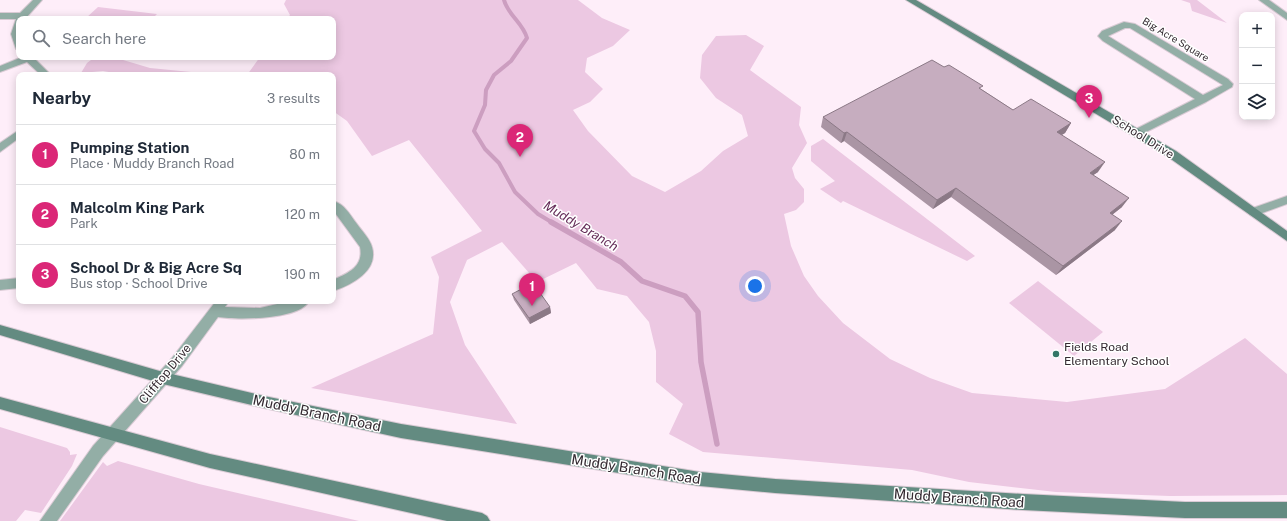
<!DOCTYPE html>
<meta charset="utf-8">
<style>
:root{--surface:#fff;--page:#f6f6f7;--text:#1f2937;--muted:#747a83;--line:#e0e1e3;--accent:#db2777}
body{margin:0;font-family:"Public Sans",sans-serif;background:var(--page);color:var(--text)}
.controls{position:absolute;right:12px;top:12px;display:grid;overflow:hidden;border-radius:8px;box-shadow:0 2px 10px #0003}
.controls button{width:36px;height:36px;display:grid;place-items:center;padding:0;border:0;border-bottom:1px solid var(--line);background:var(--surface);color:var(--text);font:20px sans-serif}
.you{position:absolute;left:755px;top:286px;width:14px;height:14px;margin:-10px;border:3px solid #fff;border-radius:50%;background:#1a73e8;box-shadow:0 0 0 6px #1a73e833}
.badge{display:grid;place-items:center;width:26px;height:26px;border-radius:50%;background:var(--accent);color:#fff;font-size:13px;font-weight:700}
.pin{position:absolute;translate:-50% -33px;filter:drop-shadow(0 1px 2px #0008)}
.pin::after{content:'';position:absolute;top:21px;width:14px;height:12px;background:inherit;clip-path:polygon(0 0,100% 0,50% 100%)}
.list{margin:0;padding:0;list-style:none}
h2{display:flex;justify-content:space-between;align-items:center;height:52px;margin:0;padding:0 16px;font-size:17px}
h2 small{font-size:13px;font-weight:400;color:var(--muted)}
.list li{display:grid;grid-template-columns:26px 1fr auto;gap:12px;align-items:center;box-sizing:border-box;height:60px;padding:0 16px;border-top:1px solid var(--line)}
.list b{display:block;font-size:15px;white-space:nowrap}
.list p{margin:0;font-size:13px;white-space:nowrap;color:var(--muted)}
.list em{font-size:13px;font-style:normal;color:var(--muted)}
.icon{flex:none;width:22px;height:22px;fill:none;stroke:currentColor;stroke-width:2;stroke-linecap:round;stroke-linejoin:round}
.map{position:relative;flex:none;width:1287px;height:521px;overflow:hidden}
.search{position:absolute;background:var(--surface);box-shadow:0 2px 10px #0003;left:16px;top:16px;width:320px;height:44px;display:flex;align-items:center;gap:10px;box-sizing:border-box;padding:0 14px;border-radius:8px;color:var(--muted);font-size:15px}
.panel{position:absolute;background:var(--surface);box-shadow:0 2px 10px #0003;left:16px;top:72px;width:320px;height:232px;border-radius:8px}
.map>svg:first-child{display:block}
.green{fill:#ecc8e2}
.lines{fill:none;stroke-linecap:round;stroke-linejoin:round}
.stream-far1{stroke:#cc9ec0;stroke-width:4}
.stream{stroke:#cc9ec0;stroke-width:5.5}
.street-casing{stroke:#dacbd5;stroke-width:2}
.secondary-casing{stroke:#dacbd5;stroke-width:2}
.street{fill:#93aea6;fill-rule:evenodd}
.secondary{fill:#638b81;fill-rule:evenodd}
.wall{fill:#aa95a4}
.shaded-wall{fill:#8b7986}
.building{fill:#c6adbf;stroke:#8b7986}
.poi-dot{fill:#347667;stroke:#fff;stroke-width:1.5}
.labels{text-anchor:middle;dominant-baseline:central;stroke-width:3;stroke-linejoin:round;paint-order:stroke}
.far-street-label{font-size:10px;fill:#342a31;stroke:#fff}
.street-label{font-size:12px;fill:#342a31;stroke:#fff}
.poi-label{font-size:12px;fill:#342a31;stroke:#fff;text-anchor:start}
.water-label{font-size:13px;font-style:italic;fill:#642c58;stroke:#fff}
.near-street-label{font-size:14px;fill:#342a31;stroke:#fff}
</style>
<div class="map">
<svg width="1287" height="521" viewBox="0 0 1287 521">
<rect width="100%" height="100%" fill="#feeef9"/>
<!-- green -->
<g class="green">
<path d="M286 0H578L602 18 630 30 613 46 587 58 585 72 603 89 590 102 573 110 588 131 632 176 665 192 701 171 723 151 748 136 742 115 716 98 700 78 702 55 716 36 746 35 764 46 750 70 801 107 799 125 807 143 792 168 795 178 804 189V202L796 210 784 214 791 246 804 276 818 296 843 323 890 359 930 378 972 393 1067 402 1165 389 1245 338 1287 374V495L1170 496 1056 492 969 482 912 470 703 452 669 434 683 404 656 382V351L649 322 627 296 597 289 576 263 537 282 502 242 467 260 450 302 465 345 517 424 311 388 433 334 439 277 431 257 482 231 409 140 372 156 347 121 333 111V75H247L260 57H333V19H287L290 15 284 4Z"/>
<path d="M1181 0H1197L1227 23 1192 11 1190 3Z"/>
<path d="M98 7 157 14 152 19H85Z"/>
<path d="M95 57H113L150 68 191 72 207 75H126L103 71 81 73 87 63Z"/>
<path d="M823 139 975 256 967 261 843 201 841 203 820 189 835 181 811 161V146Z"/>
<path d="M1038 281 1103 332 1074 356 1009 303Z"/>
<path d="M0 427 67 448 70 452V455L77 454 72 466 41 513 25 510 16 521H0Z"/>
<path d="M118 461 199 484 359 521H60L103 462 107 466Z"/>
</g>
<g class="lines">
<!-- stream-far1 -->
<path class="stream-far1" d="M504 0C508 15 523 23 527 38L511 61 494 75 486 90 485 105 474 131 485 149 499 163 515 192 538 214 553 223"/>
<!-- stream -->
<path class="stream" d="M551 222 621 262 642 281 685 296 698 312 701 362 717 444"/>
<defs>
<g id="street">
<path d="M33 0H42L25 19H19V50L16 49 11 34 16 19H0V13H20Z"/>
<path d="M1259 0H1269L1287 13V20Z"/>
<path d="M1124 22 1135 24 1228 79 1233 84 1232 87 1206 102 1140 135H1132L1131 133 1132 131 1195 99 1103 41 1098 36 1102 31ZM1125 28H1130L1223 85 1203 95 1108 36Z"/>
<path d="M22 57H33L51 75H41L27 62 0 72V66Z"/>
<path d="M19 130V138L0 152V143Z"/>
<path d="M1287 196V204L1254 216 1250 215 1248 212 1250 209Z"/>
<path d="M333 201C345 204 349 214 357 224 362 231 370 239 372 247 379 271 351 285 333 291V280C348 273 364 267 360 247L333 210Z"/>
<path d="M19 278V288L0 290V280Z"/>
<path d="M216 301H229L225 307 260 308 290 301H309C300 320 237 320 218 317L182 366 103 456 57 521H40L93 446 172 358Z"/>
</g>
<g id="secondary">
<path d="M906 0H916L1176 151 1287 231V241L1168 157Z"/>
<path d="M0 325 163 372 264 396 401 424 700 472 775 479 1023 494 1185 502H1287V518H1185L1023 510 775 493 700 486 401 438 264 408 163 384 0 335Z"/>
<path d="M0 397 210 454 482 513 487 516 490 521H447L210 468 0 409Z"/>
</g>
</defs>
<!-- street casing -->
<use href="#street" class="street-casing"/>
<!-- secondary casing -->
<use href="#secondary" class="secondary-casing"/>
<!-- street -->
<use href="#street" class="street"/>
<!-- secondary -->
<use href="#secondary" class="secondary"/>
</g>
<!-- wall -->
<g class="wall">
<path d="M944 67 981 89 1013 110 1071 123 1065 133 1061 135 1098 172 1093 175 1122 207 1113 214 1115 230 1056 275 951 197 933 209 844 141 841 143 821 127 823 117Z"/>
<path d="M512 294 550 307 551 313 530 324 514 300Z"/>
</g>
<!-- shaded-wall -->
<g class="shaded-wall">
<path d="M1071 123 1065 133 1051 142 1057 132Z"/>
<path d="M847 132 844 141 841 143 844 133Z"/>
<path d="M1105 162 1098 172 1083 182 1090 173Z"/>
<path d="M956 188 951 197 933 209 937 200Z"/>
<path d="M1129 198 1122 207 1103 222 1110 213Z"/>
<path d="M1122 221 1115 230 1056 275 1063 266Z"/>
<path d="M550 307 551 313 530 324 529 318Z"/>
</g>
<!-- building -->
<g class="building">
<path d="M932 60 944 67 949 65 983 86 979 88 1013 110 1031 99 1071 123 1057 132 1105 162 1090 173 1129 198 1110 213 1122 221 1063 266 956 188 937 200 847 132 844 133 823 117Z"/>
<path d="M533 283 550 307 529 318 512 294Z"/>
</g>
<!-- markers -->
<circle class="poi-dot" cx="1056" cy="354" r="4"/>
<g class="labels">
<!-- far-street labels -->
<g class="far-street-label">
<text transform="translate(1176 39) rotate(31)">Big Acre Square</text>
</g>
<!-- street labels -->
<g class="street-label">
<text transform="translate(1143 137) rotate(32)">School Drive</text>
<text transform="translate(165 374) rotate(-50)">Clifftop Drive</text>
</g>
<!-- poi labels -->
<g class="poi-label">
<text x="1064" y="347">Fields Road<tspan x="1064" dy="14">Elementary School</tspan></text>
</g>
<!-- water labels -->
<g class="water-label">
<text transform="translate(581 226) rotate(31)">Muddy Branch</text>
</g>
<!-- near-street labels -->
<g class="near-street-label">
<text transform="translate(317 413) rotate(12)">Muddy Branch Road</text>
<text transform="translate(636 469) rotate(9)">Muddy Branch Road</text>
<text transform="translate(959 498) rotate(4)">Muddy Branch Road</text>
</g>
</g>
</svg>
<div class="controls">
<button>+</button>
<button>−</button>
<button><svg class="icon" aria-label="layers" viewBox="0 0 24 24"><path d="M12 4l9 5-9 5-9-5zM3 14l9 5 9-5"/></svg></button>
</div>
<div class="you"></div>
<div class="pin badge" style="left:532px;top:306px">1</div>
<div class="pin badge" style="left:520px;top:157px">2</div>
<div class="pin badge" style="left:1089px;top:118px">3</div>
<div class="search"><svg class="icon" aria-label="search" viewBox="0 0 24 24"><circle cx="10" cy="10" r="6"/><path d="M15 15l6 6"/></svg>Search here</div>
<section class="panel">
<h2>Nearby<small>3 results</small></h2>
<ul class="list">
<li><span class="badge">1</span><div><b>Pumping Station</b><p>Place · Muddy Branch Road</p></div><em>80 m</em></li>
<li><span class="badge">2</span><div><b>Malcolm King Park</b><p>Park</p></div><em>120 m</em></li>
<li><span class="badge">3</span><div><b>School Dr &amp; Big Acre Sq</b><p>Bus stop · School Drive</p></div><em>190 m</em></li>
</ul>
</section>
</div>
